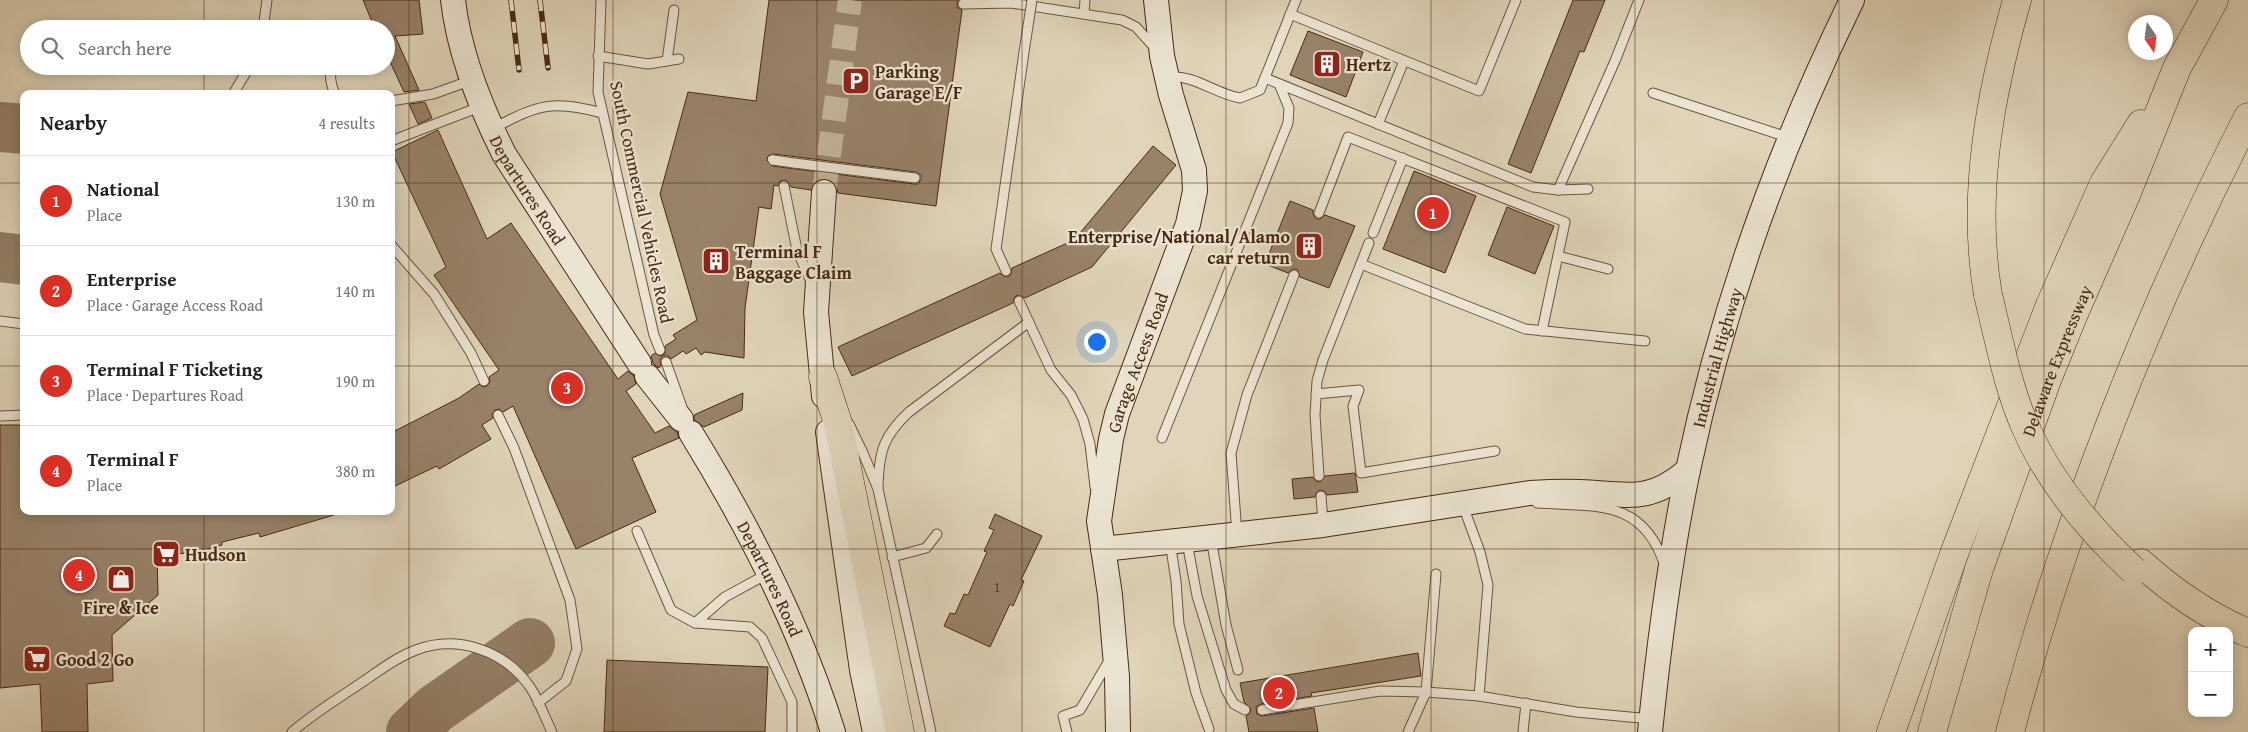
<!DOCTYPE html>
<meta charset="utf-8">
<style>
:root{--surface:#fff;--page:#f6f6f6;--text:#222;--muted:#767676;--line:#e0e0e0;--accent:#d93025}
body{margin:0;font-family:"Gentium Book Plus",serif;background:var(--page);color:var(--text)}
.controls{position:absolute;right:15px;bottom:15px;display:grid;overflow:hidden;border-radius:10px;box-shadow:0 2px 12px #0003}
.controls button{width:45px;height:45px;display:grid;place-items:center;padding:0;border:0;border-bottom:1px solid var(--line);background:var(--surface);color:var(--text);font:25px sans-serif}
.compass{position:absolute;left:2128px;top:15px;width:45px;height:45px;border-radius:50%;background:var(--surface);box-shadow:0 2px 12px #0003;rotate:167deg}
.you{position:absolute;left:1096px;top:341px;width:18px;height:18px;margin:-12px;border:4px solid #fff;border-radius:50%;background:#1a73e8;box-shadow:0 0 0 8px #1a73e833}
.badge{display:grid;place-items:center;width:32px;height:32px;border-radius:50%;background:var(--accent);color:#fff;font-size:16px;font-weight:700}
.pin{position:absolute;translate:-50% -50%;border:2px solid #fff;box-shadow:0 1px 5px #0006}
.list{margin:0;padding:0;list-style:none}
h2{display:flex;justify-content:space-between;align-items:center;height:65px;margin:0;padding:0 20px;font-size:21px}
h2 small{font-size:16px;font-weight:400;color:var(--muted)}
.list li{display:grid;grid-template-columns:32px 1fr auto;gap:15px;align-items:center;box-sizing:border-box;height:90px;padding:0 20px;border-top:1px solid var(--line)}
.list b{display:block;font-size:19px;white-space:nowrap}
.list p{margin:0;font-size:16px;white-space:nowrap;color:var(--muted)}
.list em{font-size:16px;font-style:normal;color:var(--muted)}
.icon{flex:none;width:28px;height:28px;fill:none;stroke:currentColor;stroke-width:2;stroke-linecap:round;stroke-linejoin:round}
.map{position:relative;flex:none;width:2248px;height:732px;overflow:hidden}
.search{position:absolute;background:var(--surface);box-shadow:0 2px 12px #0003;left:20px;top:20px;width:375px;height:55px;display:flex;align-items:center;gap:12px;box-sizing:border-box;padding:0 18px;border-radius:28px;color:var(--muted);font-size:19px}
.panel{position:absolute;background:var(--surface);box-shadow:0 2px 12px #0003;left:20px;top:90px;width:375px;height:425px;border-radius:10px}
.map>svg:first-child{display:block}
.lines{fill:none;stroke-linecap:round;stroke-linejoin:round}
.taxiway{stroke:#947f66;stroke-width:50}
.building{fill:#988269;stroke:#492912;fill-rule:evenodd}
.secondary-tunnel{stroke:#c2b398;stroke-width:24;stroke-dasharray:24 12;stroke-linecap:butt}
.lane-casing{stroke:#6f543c;stroke-width:11}
.secondary-casing{stroke:#492912;stroke-width:26}
.highway-casing{stroke:#492912;stroke-width:29}
.lane{stroke:#ebe4d2;stroke-width:9}
.secondary{stroke:#ebe4d2;stroke-width:24}
.highway{stroke:#e0d5ba;stroke-width:28}
.rail-casing{stroke:#492912;stroke-width:5.5}
.rail{stroke:#ebe4d2;stroke-width:4;stroke-dasharray:11;stroke-linecap:butt}
.lane-bridge-casing{stroke:#6f543c;stroke-width:11;stroke-linecap:butt}
.highway-bridge-casing{stroke:#492912;stroke-width:29;stroke-linecap:butt}
.lane-bridge{stroke:#ebe4d2;stroke-width:9}
.highway-bridge{stroke:#e0d5ba;stroke-width:28}
.grid{fill:none;stroke:#492912;stroke-width:1;stroke-opacity:0.55}
.labels{text-anchor:middle;dominant-baseline:central;stroke-width:4.5;stroke-linejoin:round;paint-order:stroke}
.number-label{font-size:15px;fill:#5d3f28}
.poi-label{font-size:18px;font-weight:bold;fill:#492912;stroke:#ebe4d2;text-anchor:start}
.street-label{font-size:18px;fill:#492912;stroke:#ebe4d2}
</style>
<div class="map">
<svg width="2248" height="732" viewBox="0 0 2248 732">
<rect width="100%" height="100%" fill="#e0d5ba"/>
<filter id="stains"><feTurbulence type="fractalNoise" baseFrequency=".004" numOctaves="4"/><feColorMatrix values="0 0 0 0 .2 0 0 0 0 .09 0 0 0 0 .02 0 0 0 .5 -.17"/></filter>
<radialGradient id="worn" r=".72"><stop offset=".6" stop-color="#630" stop-opacity="0"/><stop offset="1" stop-color="#630" stop-opacity=".3"/></radialGradient>
<g class="lines">
<!-- taxiway -->
<g class="taxiway">
<path d="M0 127 24 129"/>
<path d="M0 257 24 260"/>
<path d="M411 732 435 709 530 643"/>
</g>
</g>
<!-- building -->
<g class="building">
<path d="M363 0H419L423 34 395 36 419 90 404 92 386 53V29H375Z"/>
<path d="M769 0H958L957 7 962 10 936 206 838 193 836 186 832 181 825 178 818 180 811 190 791 187 786 180 780 181 778 186 774 185 771 209 759 207 745 308 744 358 705 352 701 355 696 348 686 354 683 351 671 359 668 356H663L660 360 661 366 658 368 653 363 651 356 655 353 660 356 665 354V346L676 339 673 335 697 320 660 194 688 92 756 101ZM774 154 916 172 921 175V179L918 184H914L772 166 767 160 768 156Z"/>
<path d="M1573 0H1605L1584 52 1580 51 1531 173 1508 164Z"/>
<path d="M1308 31 1363 52 1346 97 1290 75Z"/>
<path d="M425 102 432 118 418 124 409 104Z"/>
<path d="M438 130 487 239 511 223 618 379 628 371 634 376 636 384 626 391 655 433 669 426 677 432 679 438 632 458 656 512 576 549 513 406 503 412 499 409 495 410 492 414 493 418 482 425 491 439 439 469 437 466 391 488V433L459 398 479 384 483 387 487 386 490 382 489 377 499 370 434 275 446 267 392 152Z"/>
<path d="M1153 146 1176 165 1092 267 1025 298 1017 295 1014 298 1013 303 852 376 838 347 1000 273 1003 276 1008 277 1011 274 1012 268 1074 240Z"/>
<path d="M1414 171 1476 196 1445 273 1383 249Z"/>
<path d="M1290 201 1313 210V214L1316 219H1320L1325 215 1355 226 1329 288 1300 277 1297 269H1293L1288 273 1265 264Z"/>
<path d="M1507 207 1554 226 1535 274 1488 255Z"/>
<path d="M743 393 742 410 704 427 694 420V415Z"/>
<path d="M0 425H24V511H334V515L260 537 259 533 222 542V545L199 551 157 557 158 595 112 635 113 681 87 684 88 732H42L40 684 0 688Z"/>
<path d="M1355 473 1358 492 1327 495 1324 491 1320 490 1316 493 1315 497 1294 499 1292 479 1313 477 1316 481 1320 482 1325 476Z"/>
<path d="M995 514 1042 536 1021 580 1024 581 1013 606 1010 604 990 647 944 626 950 613 955 614 964 594 968 595 987 552 984 551 994 530 989 528Z"/>
<path d="M1418 653 1421 676 1311 693 1312 696 1261 704 1256 707 1257 714 1262 716 1314 708 1318 732H1249L1246 716 1250 713 1251 709 1244 702 1240 683Z"/>
<path d="M607 660 768 667 765 732H604Z"/>
</g>
<g class="lines">
<!-- secondary-tunnel -->
<path class="secondary-tunnel" d="M824 192 850 0"/>
<defs>
<g id="lane">
<path d="M601 0 598 92 654 335 660 350"/>
<path d="M963 4 1011 3 1122 20 1136 27 1155 48"/>
<path d="M1084 14 1085 0"/>
<path d="M1290 14 1479 91 1516 0"/>
<path d="M263 29 267 0"/>
<path d="M598 56 648 64 679 59"/>
<path d="M667 61 674 10"/>
<path d="M333 66C328 75 331 85 335 94"/>
<path d="M1168 77C1193 74 1216 94 1240 98L1260 90 1296 0"/>
<path d="M1265 78 1533 187 1558 190 1588 189"/>
<path d="M1653 93 1790 138"/>
<path d="M233 94 250 66"/>
<path d="M391 101 433 94 472 80"/>
<path d="M1378 124 1404 61"/>
<path d="M494 128C539 104 553 100 602 113"/>
<path d="M391 141 482 106"/>
<path d="M794 163 915 178"/>
<path d="M784 186 797 250 812 284"/>
<path d="M1558 190 1615 61 1639 0"/>
<path d="M1319 213 1348 137 1565 222 1542 331"/>
<path d="M1373 233 1403 158"/>
<path d="M391 245 434 294 471 353 484 381"/>
<path d="M1558 256 1608 269"/>
<path d="M1361 264 1525 329 1645 341"/>
<path d="M1006 271 996 249 1024 52"/>
<path d="M1019 301 1051 370 1071 395 1083 419 1090 444 1095 487"/>
<path d="M0 321 24 324"/>
<path d="M666 362 682 407"/>
<path d="M1316 394 1359 390 1353 406 1361 473 1495 451"/>
<path d="M498 415 514 448 570 600 577 649 566 681 538 703"/>
<path d="M0 416 24 415"/>
<path d="M849 424 863 453 878 489 931 732"/>
<path d="M1162 438 1288 123 1289 108 1279 84"/>
<path d="M1319 476 1315 415 1317 381 1323 360 1369 243"/>
<path d="M878 487C879 452 883 436 909 412L1029 322"/>
<path d="M1321 496 1323 523"/>
<path d="M1462 503 1480 552 1488 585 1479 696"/>
<path d="M1537 503C1596 507 1643 498 1665 566"/>
<path d="M637 531 671 610 695 623 750 627 762 638 792 702V732"/>
<path d="M1237 534 1231 453 1247 395 1294 275"/>
<path d="M1211 538 1226 625 1238 670"/>
<path d="M1170 542 1176 581 1179 624 1196 693 1209 729"/>
<path d="M1187 542 1197 596 1226 690 1234 704 1245 710"/>
<path d="M892 557 926 548 937 534"/>
<path d="M695 623 725 597 769 573"/>
<path d="M1262 710 1380 691 1426 692 1479 696 1576 712 1651 719"/>
<path d="M292 732C314 713 339 698 364 681 380 670 397 657 416 650 458 634 505 651 530 687 539 700 545 718 552 732"/>
<path d="M1067 732 1063 716 1080 710 1110 659"/>
<path d="M1408 732 1426 692 1436 574"/>
<path d="M1523 732 1526 703"/>
</g>
<g id="secondary">
<path id="s1" d="M453 0C459 53 480 106 504 154L639 363"/>
<path d="M824 192 816 312 824 396"/>
<path d="M647 376 681 419"/>
<path d="M828 432 862 670 875 732"/>
<path id="s2" d="M691 433C749 527 800 626 833 732"/>
<path d="M1103 549 1323 525 1530 493C1546 492 1563 491 1580 492 1627 494 1649 504 1688 470"/>
<path id="s3" d="M1118 732 1117 677 1110 595 1099 521 1111 439 1117 414 1188 224 1195 191 1194 170 1171 95 1162 56 1156 0"/>
<path id="s4" d="M1650 732C1659 644 1670 556 1688 470 1722 308 1779 149 1852 0"/>
</g>
<g id="highway">
<path d="M1988 295C1971 196 1990 95 2017 0"/>
<path d="M823 377 838 423 900 732"/>
<path d="M2141 563C2173 592 2208 616 2248 633"/>
<path d="M1891 732 1954 554 2050 305 2104 183 2141 124"/>
<path id="s5" d="M1932 732 1979 569 2047 380 2073 316 2126 195 2177 68 2214 0"/>
<path d="M2010 732C2065 522 2149 310 2248 117"/>
</g>
</defs>
<!-- lane casing -->
<use href="#lane" class="lane-casing"/>
<!-- secondary casing -->
<use href="#secondary" class="secondary-casing"/>
<!-- highway casing -->
<use href="#highway" class="highway-casing"/>
<!-- lane -->
<use href="#lane" class="lane"/>
<!-- secondary -->
<use href="#secondary" class="secondary"/>
<!-- highway -->
<use href="#highway" class="highway"/>
<defs>
<g id="rail">
<path d="M511 0 519 70"/>
<path d="M540 0 548 68"/>
</g>
</defs>
<!-- rail casing -->
<use href="#rail" class="rail-casing"/>
<!-- rail -->
<use href="#rail" class="rail"/>
<defs>
<g id="lane-bridge">
<path d="M1024 52 1032 0"/>
<path d="M773 160 794 163"/>
</g>
<path id="highway-bridge" d="M1988 295C1999 339 2007 385 2025 426 2049 482 2090 530 2134 571"/>
</defs>
<!-- lane-bridge casing -->
<use href="#lane-bridge" class="lane-bridge-casing"/>
<!-- highway-bridge casing -->
<use href="#highway-bridge" class="highway-bridge-casing"/>
<!-- lane-bridge -->
<use href="#lane-bridge" class="lane-bridge"/>
<!-- highway-bridge -->
<use href="#highway-bridge" class="highway-bridge"/>
</g>
<!-- grid -->
<path class="grid" d="M204 0V29M409 0V732M613 0V732M817 0V732M1022 0V732M1226 0V732M1431 0V732M1635 0V732M1839 0V732M2044 0V732M204 66V94M0 183H24M391 183H2248M0 366H24M391 366H2248M204 511V732M0 549H2248"/>
<!-- icons -->
<defs>
<symbol id="building-square" viewBox="-11 -11 22 22"><rect x="-9" y="-9" width="18" height="18" rx="4" fill="#8f2418" stroke="#ebe4d2"/><path d="M-4-6H4V6H1V3H-1V6H-4ZM-2.5-4.3h1.7v1.8h-1.7ZM.8-4.3h1.7v1.8H.8ZM-2.5-1h1.7V.8h-1.7ZM.8-1h1.7V.8H.8Z" fill="#fff"/></symbol>
<symbol id="parking-square" viewBox="-11 -11 22 22"><rect x="-9" y="-9" width="18" height="18" rx="4" fill="#8f2418" stroke="#ebe4d2"/><path d="M-3.5-5.5H1a3.5 3.5 0 0 1 0 7H-1V5.5H-3.5ZM-1-3.4V-.6H.8a1.4 1.4 0 0 0 0-2.8Z" fill="#fff"/></symbol>
<symbol id="supermarket-square" viewBox="-11 -11 22 22"><rect x="-9" y="-9" width="18" height="18" rx="4" fill="#8f2418" stroke="#ebe4d2"/><path d="M-6-5.5h2.5l.6 2H6L4.5 2H-2.5L-4.4-4H-6ZM-1.5 3.2a1.3 1.3 0 1 0 .1 0ZM3 3.2a1.3 1.3 0 1 0 .1 0Z" fill="#fff"/></symbol>
<symbol id="shop-square" viewBox="-11 -11 22 22"><rect x="-9" y="-9" width="18" height="18" rx="4" fill="#8f2418" stroke="#ebe4d2"/><path d="M-5-2.5h2.3a2.7 3.5 0 0 1 5.4 0H5L5.5 6h-11ZM-1.5-2.5h3a1.5 2.3 0 0 0-3 0Z" fill="#fff"/></symbol>
</defs>
<g fill-rule="evenodd">
<use href="#building-square" x="1311" y="48" width="32" height="32"/>
<use href="#parking-square" x="840" y="65" width="32" height="32"/>
<use href="#building-square" x="1293" y="230" width="32" height="32"/>
<use href="#building-square" x="700" y="245" width="32" height="32"/>
<use href="#supermarket-square" x="150" y="538" width="32" height="32"/>
<use href="#shop-square" x="105" y="563" width="32" height="32"/>
<use href="#supermarket-square" x="21" y="643" width="32" height="32"/>
</g>
<g class="labels">
<!-- number labels -->
<g class="number-label">
<text x="997" y="586">1</text>
</g>
<!-- poi labels -->
<g class="poi-label">
<text x="1346" y="64">Hertz</text>
<text x="875" y="71">Parking<tspan x="875" dy="21">Garage E/F</tspan></text>
<text x="1290" y="236" text-anchor="end">Enterprise/National/Alamo<tspan x="1290" dy="21">car return</tspan></text>
<text x="735" y="251">Terminal F<tspan x="735" dy="21">Baggage Claim</tspan></text>
<text x="185" y="554">Hudson</text>
<text x="121" y="607" text-anchor="middle">Fire &amp; Ice</text>
<text x="56" y="659">Good 2 Go</text>
</g>
<!-- street labels -->
<g class="street-label">
<text stroke="none"><textPath href="#s1" startOffset="206">Departures Road</textPath></text>
<text transform="translate(642 202) rotate(78)">South Commercial Vehicles Road</text>
<text stroke="none"><textPath href="#s4" startOffset="381">Industrial Highway</textPath></text>
<text stroke="none"><textPath href="#s5" startOffset="392">Delaware Expressway</textPath></text>
<text stroke="none"><textPath href="#s3" startOffset="376">Garage Access Road</textPath></text>
<text stroke="none"><textPath href="#s2" startOffset="166">Departures Road</textPath></text>
</g>
</g>
<rect width="100%" height="100%" filter="url(#stains)"/>
<rect width="100%" height="100%" fill="url(#worn)"/>
</svg>
<div class="controls">
<button>+</button>
<button>−</button>
</div>
<svg class="compass" viewBox="-18 -18 36 36"><path d="M0-13l5 13h-10z" fill="#e53935"/><path d="M0 13l5-13h-10z" fill="#767676"/></svg>
<div class="you"></div>
<div class="pin badge" style="left:1433px;top:213px">1</div>
<div class="pin badge" style="left:1279px;top:693px">2</div>
<div class="pin badge" style="left:567px;top:388px">3</div>
<div class="pin badge" style="left:79px;top:575px">4</div>
<div class="search"><svg class="icon" aria-label="search" viewBox="0 0 24 24"><circle cx="10" cy="10" r="6"/><path d="M15 15l6 6"/></svg>Search here</div>
<section class="panel">
<h2>Nearby<small>4 results</small></h2>
<ul class="list">
<li><span class="badge">1</span><div><b>National</b><p>Place</p></div><em>130 m</em></li>
<li><span class="badge">2</span><div><b>Enterprise</b><p>Place · Garage Access Road</p></div><em>140 m</em></li>
<li><span class="badge">3</span><div><b>Terminal F Ticketing</b><p>Place · Departures Road</p></div><em>190 m</em></li>
<li><span class="badge">4</span><div><b>Terminal F</b><p>Place</p></div><em>380 m</em></li>
</ul>
</section>
</div>
